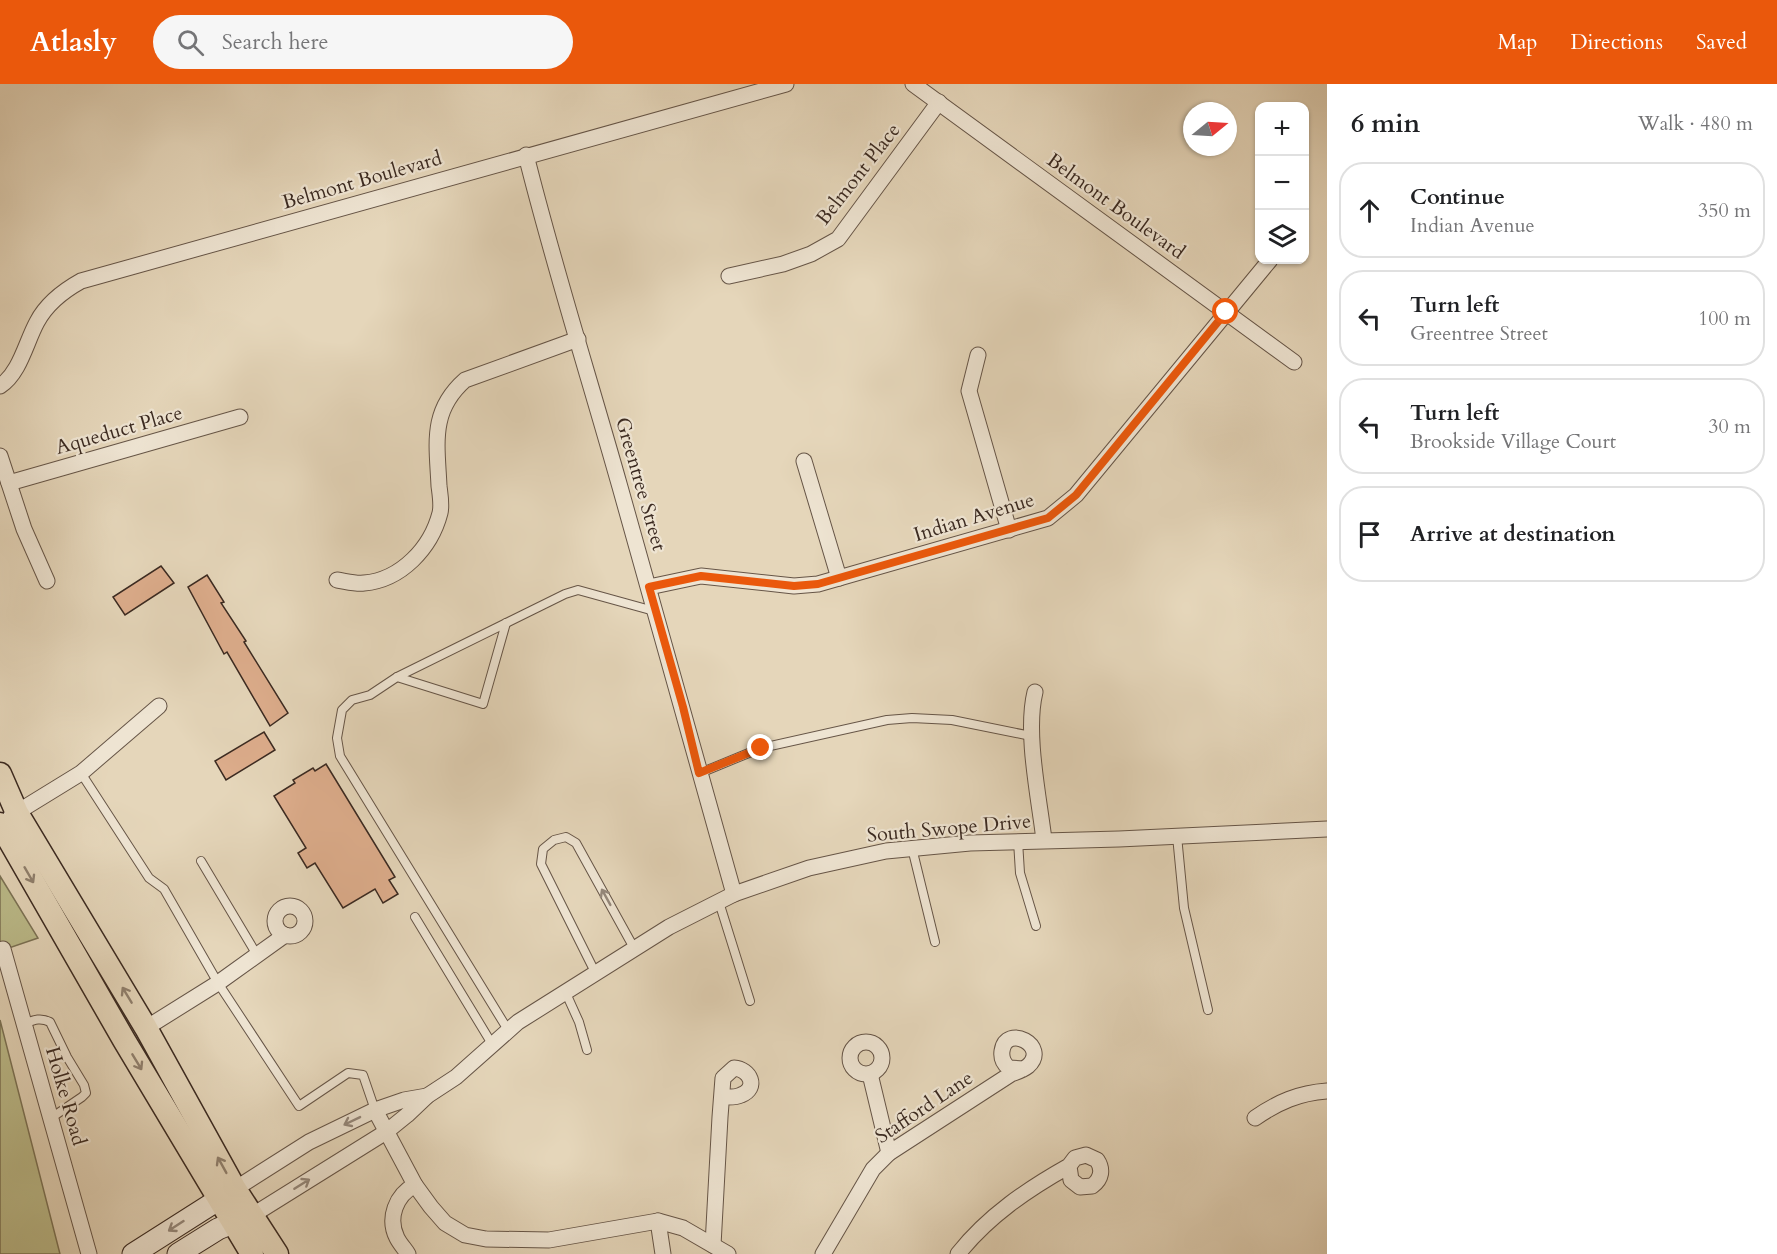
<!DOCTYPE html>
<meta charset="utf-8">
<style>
:root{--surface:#fff;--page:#f6f6f6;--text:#202124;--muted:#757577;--line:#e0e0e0;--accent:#ea580c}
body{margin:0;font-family:Cardo,serif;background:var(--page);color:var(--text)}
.controls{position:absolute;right:18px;top:18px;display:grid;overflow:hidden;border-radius:12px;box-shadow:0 2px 4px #0004}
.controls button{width:54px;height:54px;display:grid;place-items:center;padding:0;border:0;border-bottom:2px solid var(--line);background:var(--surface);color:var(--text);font:30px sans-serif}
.compass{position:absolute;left:1183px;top:18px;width:54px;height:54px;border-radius:50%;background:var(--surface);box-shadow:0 2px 4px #0004;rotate:72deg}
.stop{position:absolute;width:18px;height:18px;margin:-14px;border:4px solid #ea580c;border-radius:50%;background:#fff}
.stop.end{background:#ea580c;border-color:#fff;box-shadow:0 2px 6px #0008}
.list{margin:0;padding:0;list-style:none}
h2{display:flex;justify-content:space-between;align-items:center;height:78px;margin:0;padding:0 24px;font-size:26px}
h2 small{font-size:20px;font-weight:400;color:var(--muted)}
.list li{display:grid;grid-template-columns:39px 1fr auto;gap:18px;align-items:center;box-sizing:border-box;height:96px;margin:0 12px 12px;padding:0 12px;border:2px solid var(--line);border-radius:24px}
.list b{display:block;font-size:22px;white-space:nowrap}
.list p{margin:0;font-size:20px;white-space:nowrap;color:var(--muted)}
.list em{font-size:20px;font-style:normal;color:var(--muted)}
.icon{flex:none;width:33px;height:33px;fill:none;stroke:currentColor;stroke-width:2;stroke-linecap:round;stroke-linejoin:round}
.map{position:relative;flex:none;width:1327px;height:1170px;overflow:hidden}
header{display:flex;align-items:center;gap:36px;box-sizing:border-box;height:84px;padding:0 30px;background:var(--accent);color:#fff}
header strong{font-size:28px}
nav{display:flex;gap:33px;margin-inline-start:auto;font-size:21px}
.search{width:420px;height:54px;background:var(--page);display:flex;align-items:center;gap:15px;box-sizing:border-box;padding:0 21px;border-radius:33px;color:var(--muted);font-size:22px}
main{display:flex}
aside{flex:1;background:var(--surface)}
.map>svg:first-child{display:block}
.green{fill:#bcbc8b;stroke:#7c7356;stroke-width:1.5}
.building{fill:#ddad8c;stroke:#3b2a21;stroke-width:1.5}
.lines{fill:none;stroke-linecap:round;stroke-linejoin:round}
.lane-casing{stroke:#665547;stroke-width:10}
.street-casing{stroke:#665547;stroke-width:17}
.secondary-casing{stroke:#3b2a21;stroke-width:23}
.primary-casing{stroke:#3b2a21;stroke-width:25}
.lane{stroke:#eee4d2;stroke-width:8}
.street{stroke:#eee4d2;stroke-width:15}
.secondary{stroke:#eee4d2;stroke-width:21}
.primary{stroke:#e5d6ba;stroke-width:22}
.oneway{stroke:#90806e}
.oneway2{stroke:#94877a}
.route{stroke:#ea580c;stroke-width:8}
.labels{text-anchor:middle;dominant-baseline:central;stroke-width:4.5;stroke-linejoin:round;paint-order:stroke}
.street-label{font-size:20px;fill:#3b2a21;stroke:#eee4d2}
</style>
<header>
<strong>Atlasly</strong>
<div class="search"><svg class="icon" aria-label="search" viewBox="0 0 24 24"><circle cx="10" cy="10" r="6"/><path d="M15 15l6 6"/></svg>Search here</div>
<nav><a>Map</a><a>Directions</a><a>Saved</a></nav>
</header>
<main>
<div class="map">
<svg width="1327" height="1170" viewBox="0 0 1327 1170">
<rect width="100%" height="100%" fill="#e5d6ba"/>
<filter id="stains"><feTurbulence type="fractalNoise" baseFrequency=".00333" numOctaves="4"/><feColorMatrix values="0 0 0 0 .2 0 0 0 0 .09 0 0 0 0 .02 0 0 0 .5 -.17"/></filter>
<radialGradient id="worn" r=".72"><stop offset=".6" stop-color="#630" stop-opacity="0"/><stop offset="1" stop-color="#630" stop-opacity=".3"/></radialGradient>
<!-- green -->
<g class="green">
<path d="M0 792 38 854 0 867Z"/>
<path d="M0 936 60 1170H0Z"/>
</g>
<!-- building -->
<g class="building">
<path d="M161 482 174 499 125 531 113 513Z"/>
<path d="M207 491 224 518 221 519 246 557 244 558 288 629 270 642 227 568 224 570 188 503Z"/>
<path d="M264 648 275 666 226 696 215 677Z"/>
<path d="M326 680 395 793 389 796 398 810 383 819 375 805 343 824 315 779 307 784 298 769 306 764 274 712 295 699 293 696 313 684 315 687Z"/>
</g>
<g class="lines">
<defs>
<g id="lane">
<path d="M397 593 483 620 506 539"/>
<path d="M81 689 149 794 164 805 218 899 299 1022 348 989 363 991 375 1026"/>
<path d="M700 689 761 664 887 636 912 634 952 636 1031 652"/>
<path d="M1177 752 1184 824 1208 926"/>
<path d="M1018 757 1020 789 1036 842"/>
<path d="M912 764 935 858"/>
<path d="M201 777 257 871"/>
<path d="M719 818 750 917"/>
<path d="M415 833 492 960"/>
<path d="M595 888 541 780 543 765 554 756 566 753 576 759 634 864"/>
<path d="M565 907 579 938 587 966"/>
<path d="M24 940C34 936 40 933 50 938L67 973 84 1001 86 1009 82 1013 51 1034"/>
<path d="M508 946 340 672 337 654 342 626 352 616 370 611 397 593 565 510 578 506 654 527"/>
</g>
<g id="street">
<path d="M913 0 1294 278"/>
<path d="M526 71C554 183 589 293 620 403 659 539 695 675 734 810"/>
<path d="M729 192 783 180 811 170 838 155 939 18"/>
<path d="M978 271 969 307 1009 446"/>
<path d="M0 302C20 289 26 258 37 238 47 219 63 207 81 197L786 0"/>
<path d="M0 372 24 445 47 497"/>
<path d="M804 377 839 494"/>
<path d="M9 399 240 333"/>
<path d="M337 496C345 497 355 500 364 499 401 496 431 464 440 429 442 421 440 410 439 402 437 359 430 327 465 296L578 255"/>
<path d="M649 503 701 492 794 502 818 500 1048 434 1076 411 1270 176"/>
<path d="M1035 608C1025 649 1039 713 1044 756"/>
<path d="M11 732 81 689 159 622"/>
<circle cx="290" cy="837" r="15"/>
<path d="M3 865 89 1170"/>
<path d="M146 944 218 899 285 851"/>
<circle cx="866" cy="974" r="16"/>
<path d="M870 990 889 1069"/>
<path d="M375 1026 415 1101 431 1123 445 1139 465 1151 486 1155 549 1156 658 1137 683 1144 728 1170"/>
<path d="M1255 1034C1278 1018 1299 1009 1327 1007"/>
<path d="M235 1105 309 1058 375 1026 404 1016 427 1012"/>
<path d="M253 1131 386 1048 407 1031 427 1012 456 993 518 938 669 843 734 810 809 784 886 767 970 759 1119 755 1327 745"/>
<path d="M658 1137 663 1170"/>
<path d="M713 1161 720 1033 723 994 734 984C750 985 759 1004 741 1011 735 1014 728 1013 722 1013"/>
<path d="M408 1170C405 1165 400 1160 397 1154 387 1134 396 1111 415 1101"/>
<path d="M823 1170 873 1085 889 1069 1011 990C1017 988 1023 986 1028 982 1050 962 1006 939 1002 967 1001 974 1004 980 1009 984L1023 985"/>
<path d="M958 1170C988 1132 1028 1105 1069 1082L1075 1074 1086 1071 1097 1076C1103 1085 1102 1095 1092 1102L1080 1103 1071 1096 1069 1082"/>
</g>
<g id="secondary">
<path d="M133 1170 232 1107"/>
<path d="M178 1170 218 1145 249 1132"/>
</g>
<g id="primary">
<path d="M0 690 17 729 146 944 235 1105 277 1170"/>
<path d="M0 740 124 956 252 1170"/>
</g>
</defs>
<!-- lane casing -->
<use href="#lane" class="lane-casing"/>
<!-- street casing -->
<use href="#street" class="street-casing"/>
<!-- secondary casing -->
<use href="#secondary" class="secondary-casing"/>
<!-- primary casing -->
<use href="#primary" class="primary-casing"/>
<!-- lane -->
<use href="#lane" class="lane"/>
<!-- street -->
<use href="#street" class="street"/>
<!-- secondary -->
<use href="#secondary" class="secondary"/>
<!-- primary -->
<use href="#primary" class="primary"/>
</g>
<!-- one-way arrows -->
<defs><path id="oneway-shaft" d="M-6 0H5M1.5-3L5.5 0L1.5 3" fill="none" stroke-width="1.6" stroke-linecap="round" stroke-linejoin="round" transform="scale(1.5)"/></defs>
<g class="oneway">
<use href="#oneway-shaft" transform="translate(29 791) rotate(60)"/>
<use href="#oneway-shaft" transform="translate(127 911) rotate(-121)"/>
<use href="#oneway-shaft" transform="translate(137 978) rotate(59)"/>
<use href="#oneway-shaft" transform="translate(222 1081) rotate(-119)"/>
</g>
<g class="oneway2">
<use href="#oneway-shaft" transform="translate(606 813) rotate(-119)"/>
<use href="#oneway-shaft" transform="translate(352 1037) rotate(154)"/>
<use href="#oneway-shaft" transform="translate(302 1100) rotate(-32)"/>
<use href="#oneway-shaft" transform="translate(176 1142) rotate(147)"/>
</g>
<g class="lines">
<!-- route -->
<path class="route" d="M761 664 699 689 683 623 649 503 701 492 794 502 818 500 1048 434 1076 411 1226 228"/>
</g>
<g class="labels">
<!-- street labels -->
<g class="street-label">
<text transform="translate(858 90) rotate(-52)">Belmont Place</text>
<text transform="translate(362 96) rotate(-16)">Belmont Boulevard</text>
<text transform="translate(1116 122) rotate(36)">Belmont Boulevard</text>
<text transform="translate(119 346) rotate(-16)">Aqueduct Place</text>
<text transform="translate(641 400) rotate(74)">Greentree Street</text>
<text transform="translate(974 433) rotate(-17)">Indian Avenue</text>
<text transform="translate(949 744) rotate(-5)">South Swope Drive</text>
<text transform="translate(66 1012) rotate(74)">Holke Road</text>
<text transform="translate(924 1023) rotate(-34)">Stafford Lane</text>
</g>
</g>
<rect width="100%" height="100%" filter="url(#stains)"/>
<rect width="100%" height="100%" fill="url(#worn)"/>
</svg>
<div class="controls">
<button>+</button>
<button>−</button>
<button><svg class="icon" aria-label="layers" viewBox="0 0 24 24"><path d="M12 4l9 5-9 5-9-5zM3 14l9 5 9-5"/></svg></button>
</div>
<svg class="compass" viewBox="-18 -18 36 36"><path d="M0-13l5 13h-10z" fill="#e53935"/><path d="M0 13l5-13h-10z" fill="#757577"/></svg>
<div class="stop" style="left:1226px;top:228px"></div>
<div class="stop end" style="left:761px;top:664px"></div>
</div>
<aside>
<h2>6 min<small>Walk · 480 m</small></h2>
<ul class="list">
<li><svg class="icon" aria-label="ahead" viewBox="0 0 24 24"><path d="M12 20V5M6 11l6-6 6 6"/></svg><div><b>Continue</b><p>Indian Avenue</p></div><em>350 m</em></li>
<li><svg class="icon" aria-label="left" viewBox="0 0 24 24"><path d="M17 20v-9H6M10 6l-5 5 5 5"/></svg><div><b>Turn left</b><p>Greentree Street</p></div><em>100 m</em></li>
<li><svg class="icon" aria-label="left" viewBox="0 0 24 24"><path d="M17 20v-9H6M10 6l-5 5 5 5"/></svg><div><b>Turn left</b><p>Brookside Village Court</p></div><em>30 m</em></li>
<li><svg class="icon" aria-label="arrive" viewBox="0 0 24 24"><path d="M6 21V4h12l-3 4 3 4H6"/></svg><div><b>Arrive at destination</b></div></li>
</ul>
</aside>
</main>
